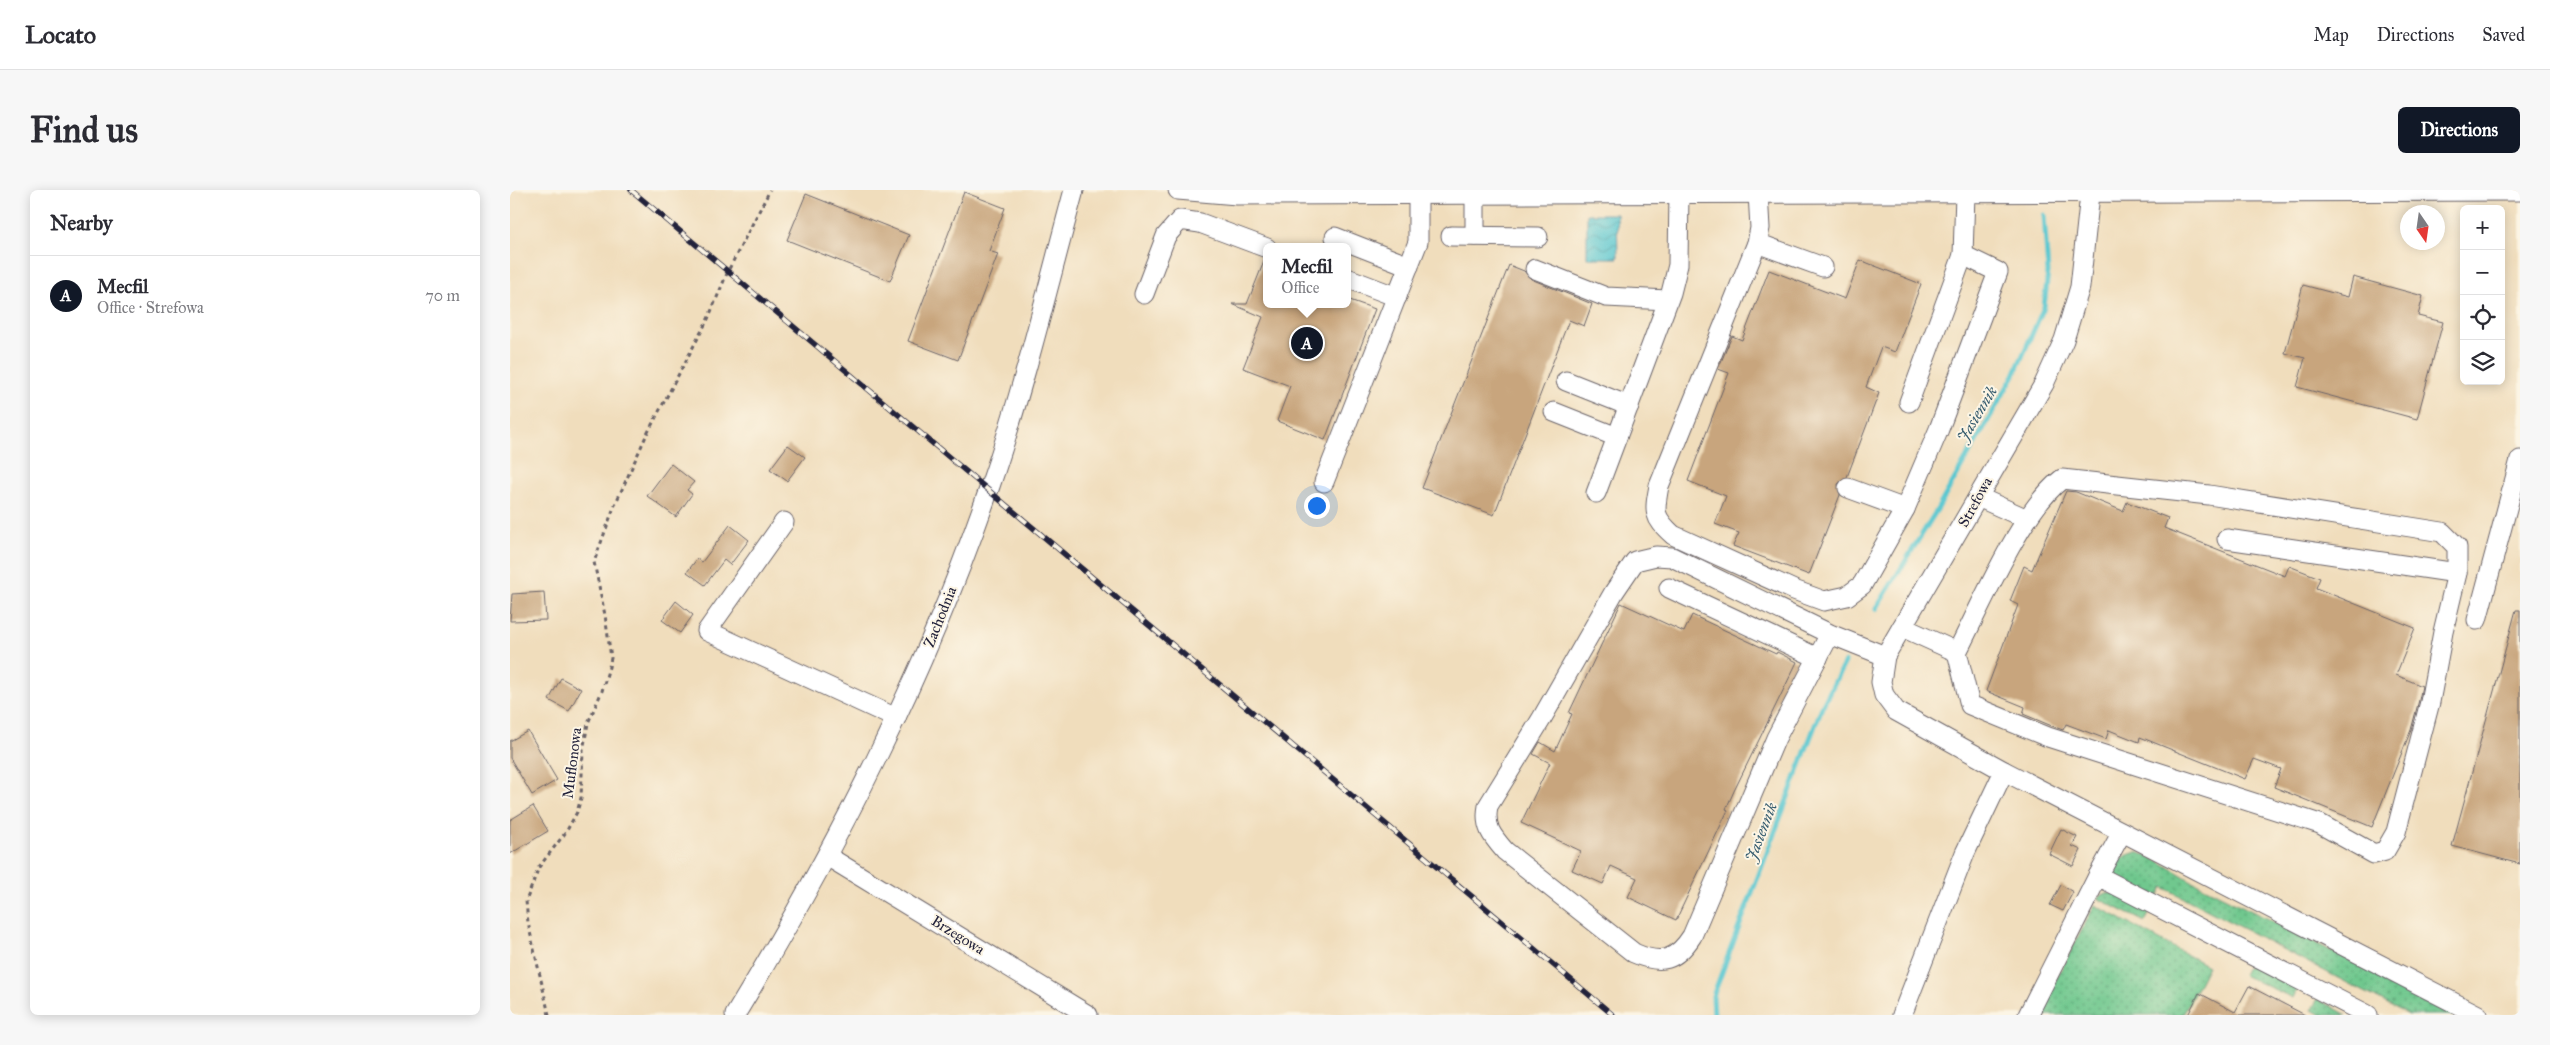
<!DOCTYPE html>
<meta charset="utf-8">
<style>
:root{--surface:#fff;--page:#f7f7f7;--text:#2b2b33;--muted:#7c7c81;--line:#e1e1e2;--accent:#111827}
body{margin:0;font-family:"IM FELL Great Primer",serif;background:var(--page);color:var(--text)}
.controls{position:absolute;right:15px;top:15px;display:grid;overflow:hidden;border-radius:8px;box-shadow:0 2px 12px #0003}
.controls button{width:45px;height:45px;display:grid;place-items:center;padding:0;border:0;border-bottom:1px solid var(--line);background:var(--surface);color:var(--text);font:25px sans-serif}
.compass{position:absolute;left:1890px;top:15px;width:45px;height:45px;border-radius:50%;background:var(--surface);box-shadow:0 2px 12px #0003;rotate:167deg}
.you{position:absolute;left:806px;top:315px;width:18px;height:18px;margin:-12px;border:4px solid #fff;border-radius:50%;background:#1a73e8;box-shadow:0 0 0 8px #1a73e833}
.badge{display:grid;place-items:center;width:32px;height:32px;border-radius:50%;background:var(--accent);color:#fff;font-size:16px;font-weight:700}
.pin{position:absolute;translate:-50% -50%;border:2px solid #fff;box-shadow:0 1px 5px #0006}
.popup{position:absolute;left:753px;top:53px;width:88px;height:65px;box-sizing:border-box;display:grid;place-content:center;border-radius:8px;background:var(--surface);filter:drop-shadow(0 1px 4px #0005);font-size:16px;white-space:nowrap;color:var(--muted)}
.popup b{font-size:19px;color:var(--text)}
.popup::after{content:'';position:absolute;left:50%;top:100%;margin-left:-10px;border:10px solid transparent;border-top-color:var(--surface)}
.list{margin:0;padding:0;list-style:none}
h2{display:flex;justify-content:space-between;align-items:center;height:65px;margin:0;padding:0 20px;font-size:21px}
h2 small{font-size:16px;font-weight:400;color:var(--muted)}
.list li{display:grid;grid-template-columns:32px 1fr auto;gap:15px;align-items:center;box-sizing:border-box;height:80px;padding:0 20px;border-top:1px solid var(--line)}
.list b{display:block;font-size:19px;white-space:nowrap}
.list p{margin:0;font-size:16px;white-space:nowrap;color:var(--muted)}
.list em{font-size:16px;font-style:normal;color:var(--muted)}
.icon{flex:none;width:28px;height:28px;fill:none;stroke:currentColor;stroke-width:2;stroke-linecap:round;stroke-linejoin:round}
.map{position:relative;flex:none;width:2010px;height:825px;overflow:hidden;border-radius:8px}
header{display:flex;align-items:center;gap:30px;box-sizing:border-box;height:70px;padding:0 25px;background:var(--surface);border-bottom:1px solid var(--line)}
header strong{font-size:24px}
nav{display:flex;gap:28px;margin-inline-start:auto;font-size:18px}
.intro{display:flex;align-items:center;justify-content:space-between;box-sizing:border-box;height:120px;padding:0 30px}
h1{margin:0;font-size:35px}
.button{padding:12px 22px;border-radius:8px;background:var(--accent);color:#fff;font-size:18px;font-weight:700}
main{display:flex;gap:30px;padding:0 30px}
aside{flex:1;background:var(--surface);border-radius:8px;box-shadow:0 2px 12px #0003}
.map>svg:first-child{display:block}
.grass{fill:url(#grass-dots);stroke:#487564}
.water{fill:url(#water-waves);stroke:#3e7486}
.lines{fill:none;stroke-linecap:round;stroke-linejoin:round}
.stream{stroke:#5ac7d0;stroke-width:5}
.building{fill:#c8a57d}
.minor-casing{stroke:#6a6368;stroke-width:21}
.path{stroke:#6a6368;stroke-width:3;stroke-dasharray:4 4;stroke-linecap:butt}
.minor{stroke:#fff;stroke-width:19}
.rail-casing{stroke:#22223b;stroke-width:5.5}
.rail{stroke:#fcf5e5;stroke-width:4;stroke-dasharray:11;stroke-linecap:butt}
.labels{text-anchor:middle;dominant-baseline:central;stroke-width:4;stroke-linejoin:round;paint-order:stroke}
.street-label{font-size:15px;fill:#22223b;stroke:#fcf5e5}
.water-label{font-size:16px;font-style:italic;fill:#365c6f;stroke:#fcf5e5}
</style>
<header>
<strong>Locato</strong>
<nav><a>Map</a><a>Directions</a><a>Saved</a></nav>
</header>
<div class="intro"><h1>Find us</h1><a class="button">Directions</a></div>
<main>
<aside>
<h2>Nearby<small></small></h2>
<ul class="list">
<li><span class="badge">A</span><div><b>Mecfil</b><p>Office · Strefowa</p></div><em>70 m</em></li>
</ul>
</aside>
<div class="map">
<svg width="2010" height="825" viewBox="0 0 2010 825">
<defs>
<pattern id="grass-dots" width="8" height="8" patternUnits="userSpaceOnUse" patternTransform="scale(1.25)"><rect width="8" height="8" fill="#6fc88e"/><path d="M2 2h.1M6 6h.1" fill="none" stroke="#5ba275" stroke-width="1.8" stroke-linecap="round"/></pattern>
<pattern id="water-waves" width="16" height="10" patternUnits="userSpaceOnUse" patternTransform="scale(1.25)"><rect width="16" height="10" fill="#5ac7d0"/><path d="M0 5q4-4 8 0t8 0" fill="none" stroke="#4aa1aa"/></pattern>
</defs>
<rect width="100%" height="100%" fill="#fcf5e5"/>
<filter id="ink" filterUnits="userSpaceOnUse"><feTurbulence type="fractalNoise" baseFrequency=".02" numOctaves="2"/><feDisplacementMap in="SourceGraphic" scale="10" xChannelSelector="R" yChannelSelector="G"/><feConvolveMatrix kernelMatrix="1 2 1 2 8 2 1 2 1" color-interpolation-filters="sRGB"/></filter>
<filter id="wash" filterUnits="userSpaceOnUse"><feTurbulence type="fractalNoise" baseFrequency=".0096" numOctaves="4" result="noise"/><feDisplacementMap in="SourceGraphic" scale="20" xChannelSelector="R" yChannelSelector="G"/><feGaussianBlur stdDeviation="1.12" result="paint"/><feColorMatrix in="noise" values="0 0 0 0 0 0 0 0 0 0 0 0 0 0 0 0 0 1.4 0 .05"/><feComposite in="paint" operator="in"/></filter>
<g filter="url(#wash)">
<rect width="100%" height="100%" fill="#f0ddbc"/>
<!-- grass -->
<g class="grass">
<path d="M1627 662 1649 671 1680 690 1949 825H1899L1653 697 1648 707 1607 686 1604 677C1609 667 1617 665 1627 662Z"/>
<path d="M1596 703 1608 704 1640 722 1635 732 1587 708Z"/>
<path d="M1585 715 1698 776 1673 825H1527Z"/>
<path d="M1739 772 1788 798 1783 808 1733 785Z"/>
<path d="M1808 809 1837 825H1812L1801 820Z"/>
</g>
<!-- water -->
<path class="water" d="M1077 24H1107L1108 68H1077Z"/>
<g class="lines">
<!-- stream -->
<g class="stream">
<path d="M1366 419 1428 318 1504 185 1534 117 1538 82 1534 25"/>
<path d="M1204 825 1203 806 1312 517 1335 472"/>
</g>
</g>
<g id="blocks">
<!-- building -->
<g class="building">
<path d="M454 2 495 18 479 61 488 64 448 170 398 151Z"/>
<path d="M296 4 399 45 380 91 277 50Z"/>
<path d="M755 69H757V114H837V109L865 119 815 250 767 231 780 196 733 178 753 127 722 114H737Z"/>
<path d="M1350 70 1411 94 1385 162 1371 157 1356 197 1369 203 1337 287 1328 294 1330 305 1299 385 1223 356 1229 343 1205 334 1216 306 1178 291 1219 183 1208 179 1222 146 1232 150 1259 80 1335 109Z"/>
<path d="M999 75 1014 81 1021 89 1082 114 1074 136 1059 130 984 325 912 298Z"/>
<path d="M1843 87 1913 106 1908 126 1933 132 1907 229 1787 197 1795 168 1775 163 1793 95 1838 107Z"/>
<path d="M278 255 295 267 277 291 260 279Z"/>
<path d="M161 274 184 292 177 300 182 304 166 327 137 306Z"/>
<path d="M1556 301 1566 302 1613 321 1617 312 1658 328 1654 338 1775 386 1779 376 1810 388 1806 398 1905 438 1886 485 1912 496 1909 510 1901 540 1862 637 1764 597 1771 579 1744 569 1735 589 1630 547 1629 552 1599 540 1596 549 1556 534 1553 540 1542 536 1513 524 1515 517 1476 501 1508 415 1500 411 1514 376 1522 380Z"/>
<path d="M220 335 239 350 220 375 214 370 195 395 177 382 187 369 192 372Z"/>
<path d="M34 402 36 430 0 431 2 404Z"/>
<path d="M166 411 183 425 170 443 152 430Z"/>
<path d="M1111 413 1174 442 1182 425 1266 464 1267 462 1287 472 1224 601 1216 619 1218 620 1166 730 1118 707 1127 688 1101 676 1093 694 1062 680 1071 661 1011 633 1040 573 1023 564 1030 552 1045 561 1062 524 1059 523Z"/>
<path d="M2006 420H2010V674L1942 656Z"/>
<path d="M51 488 71 499 59 521 39 510Z"/>
<path d="M18 541 47 590 22 605 0 568V551Z"/>
<path d="M23 616 38 641 0 664V630Z"/>
<path d="M1551 639 1567 647 1562 656 1571 660 1563 676 1539 664Z"/>
<path d="M1551 695 1563 702 1553 721 1540 715Z"/>
<path d="M1739 796 1795 825H1678L1689 803 1725 822Z"/>
</g>
</g>
</g>
<g filter="url(#ink)">
<use href="#blocks" fill-opacity="0" stroke="#6a6368" stroke-width="1"/>
<g class="lines">
<defs>
<g id="minor">
<path d="M668 0 727 5C1155 0 1582 6 2010 1"/>
<path d="M1248 3 1250 38 1247 53 1149 296C1144 322 1143 327 1163 345L1284 400 1314 411 1337 406 1352 395 1395 319 1429 239 1488 82 1453 65"/>
<path d="M1580 4 1570 97 1554 150 1534 194 1375 466 1371 492 1374 505 1386 521 1494 581 1968 825"/>
<path d="M941 46 1028 47"/>
<path d="M965 46V3"/>
<path d="M825 47 899 76"/>
<path d="M1247 53 1313 77"/>
<path d="M1025 79 1096 107 1158 110"/>
<path d="M837 88 887 107"/>
<path d="M634 104 656 46 670 30 690 33 757 58"/>
<path d="M1056 191 1119 216"/>
<path d="M1399 212 1453 65 1455 4"/>
<path d="M1044 222 1107 247"/>
<path d="M814 292 908 52V4"/>
<path d="M1338 298 1395 319"/>
<path d="M1086 303 1161 103 1168 75 1169 2"/>
<path d="M1468 307 1517 329"/>
<path d="M274 332 197 441 386 528"/>
<path d="M1717 349 1947 383"/>
<path d="M1159 398 1308 468"/>
<path d="M1967 430 2010 270"/>
<path d="M1392 437 1447 462 1460 515 1538 547 1810 634 1864 664 1875 661 1886 642 1920 512 1933 442 1947 383V357L1932 342 1699 305 1552 289C1511 320 1472 414 1447 462"/>
<path d="M1320 444 1266 548 1182 746C1166 771 1151 775 1124 763L995 661C982 646 974 637 978 616L1032 528 1104 402 1125 371 1146 366 1162 367 1320 444 1375 466"/>
<path d="M1612 642 1588 686 1858 825"/>
<path d="M317 666 578 825"/>
<path d="M225 825C327 657 415 485 479 299 513 201 537 100 564 0"/>
<path d="M1392 825 1455 663 1494 581"/>
<path d="M1518 825 1588 686"/>
</g>
</defs>
<!-- minor casing -->
<use href="#minor" class="minor-casing"/>
<!-- path -->
<path class="path" d="M39 825 18 733 16 711 29 677 56 642 67 622 71 608 73 561 78 533 92 501 99 477 101 468 95 425 84 372 104 317 136 246 198 129 218 81 260 0"/>
<!-- minor -->
<use href="#minor" class="minor"/>
<defs>
<path id="rail" d="M121 0 1103 825"/>
</defs>
<!-- rail casing -->
<use href="#rail" class="rail-casing"/>
<!-- rail -->
<use href="#rail" class="rail"/>
</g>
</g>
<g class="labels">
<!-- street labels -->
<g class="street-label">
<text transform="translate(1465 312) rotate(-61)">Strefowa</text>
<text transform="translate(430 427) rotate(-68)">Zachodnia</text>
<text transform="translate(62 573) rotate(-83)">Muflonowa</text>
<text transform="translate(448 745) rotate(32)">Brzegowa</text>
</g>
<!-- water labels -->
<g class="water-label">
<text transform="translate(1467 224) rotate(-59)">Jasiennik</text>
<text transform="translate(1251 642) rotate(-69)">Jasiennik</text>
</g>
</g>
</svg>
<div class="controls">
<button>+</button>
<button>−</button>
<button><svg class="icon" aria-label="locate" viewBox="0 0 24 24"><circle cx="12" cy="12" r="6"/><path d="M12 2v4M12 18v4M2 12h4M18 12h4"/></svg></button>
<button><svg class="icon" aria-label="layers" viewBox="0 0 24 24"><path d="M12 4l9 5-9 5-9-5zM3 14l9 5 9-5"/></svg></button>
</div>
<svg class="compass" viewBox="-18 -18 36 36"><path d="M0-13l5 13h-10z" fill="#e53935"/><path d="M0 13l5-13h-10z" fill="#7c7c81"/></svg>
<div class="you"></div>
<div class="pin badge" style="left:797px;top:153px">A</div>
<div class="popup"><b>Mecfil</b>Office</div>
</div>
</main>
